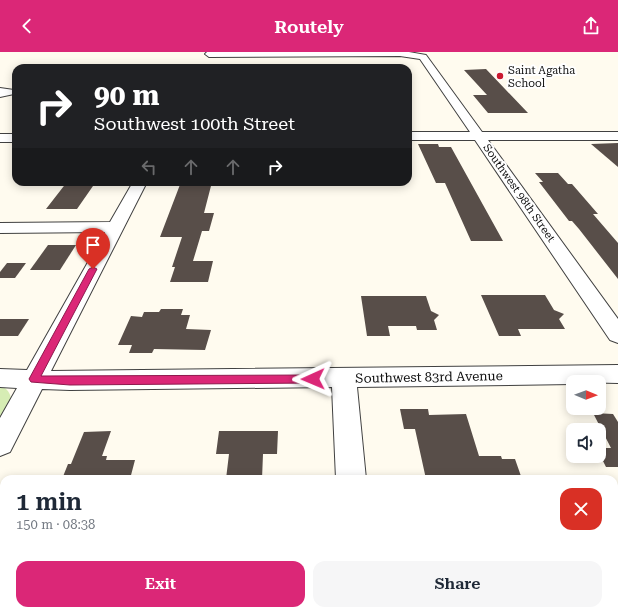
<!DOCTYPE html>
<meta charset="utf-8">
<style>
:root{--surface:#fff;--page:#f6f6f7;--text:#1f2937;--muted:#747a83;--accent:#db2777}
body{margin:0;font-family:"Roboto Serif",serif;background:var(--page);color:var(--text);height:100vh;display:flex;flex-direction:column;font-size:15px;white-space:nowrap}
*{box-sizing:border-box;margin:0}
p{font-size:13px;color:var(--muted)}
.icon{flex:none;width:22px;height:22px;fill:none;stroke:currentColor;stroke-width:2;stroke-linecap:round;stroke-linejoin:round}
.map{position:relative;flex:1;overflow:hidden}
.sheet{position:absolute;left:0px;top:423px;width:618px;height:140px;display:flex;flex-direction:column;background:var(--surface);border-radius:12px 12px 0 0;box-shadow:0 2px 10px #0003}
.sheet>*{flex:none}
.hud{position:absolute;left:12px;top:12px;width:400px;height:122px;border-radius:12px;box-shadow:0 2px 10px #0003;background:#202124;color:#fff;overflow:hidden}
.needle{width:26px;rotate:91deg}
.buttons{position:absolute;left:566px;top:323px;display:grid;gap:8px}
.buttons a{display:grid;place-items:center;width:40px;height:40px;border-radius:8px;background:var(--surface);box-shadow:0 2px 10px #0003;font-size:20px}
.pin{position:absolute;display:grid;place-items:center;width:34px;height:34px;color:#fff;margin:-41px -17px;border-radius:50% 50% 50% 0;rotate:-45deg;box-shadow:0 0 4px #0007}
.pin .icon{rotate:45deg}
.me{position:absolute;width:44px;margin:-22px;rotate:269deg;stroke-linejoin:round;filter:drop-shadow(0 0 3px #0008)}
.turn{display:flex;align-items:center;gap:14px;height:84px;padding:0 16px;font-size:18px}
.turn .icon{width:52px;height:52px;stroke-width:2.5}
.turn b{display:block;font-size:28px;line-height:34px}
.lanes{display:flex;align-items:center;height:38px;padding:0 16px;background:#0003;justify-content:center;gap:20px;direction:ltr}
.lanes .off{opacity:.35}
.round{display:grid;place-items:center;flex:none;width:42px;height:42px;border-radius:12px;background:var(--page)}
.head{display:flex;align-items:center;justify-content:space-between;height:68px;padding:0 16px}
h1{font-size:24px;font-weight:600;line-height:30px}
.primary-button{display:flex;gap:8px;margin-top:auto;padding:8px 16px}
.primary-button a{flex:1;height:46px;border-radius:12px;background:var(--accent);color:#fff;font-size:16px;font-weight:600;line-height:46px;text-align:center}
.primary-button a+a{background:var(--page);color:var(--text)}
header{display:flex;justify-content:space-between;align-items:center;height:52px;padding:0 16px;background:var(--accent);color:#fff;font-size:18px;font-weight:600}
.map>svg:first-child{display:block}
.green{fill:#d6edb4}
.building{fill:#584e49}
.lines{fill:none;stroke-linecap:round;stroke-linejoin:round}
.minor-casing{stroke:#414141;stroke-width:2}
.minor{fill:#fff;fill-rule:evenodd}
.route{fill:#db2777;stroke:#8e194d}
.poi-dot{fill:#cb192f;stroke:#fff;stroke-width:1.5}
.labels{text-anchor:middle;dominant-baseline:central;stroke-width:4;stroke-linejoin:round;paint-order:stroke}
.far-poi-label{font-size:11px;fill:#0e0e0e;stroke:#fff;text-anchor:start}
.far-street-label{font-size:11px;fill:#0e0e0e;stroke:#fff}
.street-label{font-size:13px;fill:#0e0e0e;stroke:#fff}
</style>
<header><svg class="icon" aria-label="back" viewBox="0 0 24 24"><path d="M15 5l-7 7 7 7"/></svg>Routely<svg class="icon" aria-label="share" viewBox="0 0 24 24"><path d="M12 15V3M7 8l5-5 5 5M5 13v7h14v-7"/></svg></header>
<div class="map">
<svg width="618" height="563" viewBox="0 0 618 563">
<rect width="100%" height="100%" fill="#fffbef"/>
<!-- green -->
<path class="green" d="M 0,333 C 20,343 8,360 0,374 Z"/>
<!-- building -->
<g class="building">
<polygon points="486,17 528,61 488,61 473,43 487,43 464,18"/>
<polygon points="618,91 618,115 591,92"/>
<polygon points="418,92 438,92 439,95 451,95 503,189 471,189 445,131 436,131"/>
<polygon points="535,121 558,121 568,132 572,132 598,162 593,162 618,191 618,227 579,177 572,169 569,169 539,130 543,130"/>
<polygon points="67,130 86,130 84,134 93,134 77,157 46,157"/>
<polygon points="181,130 212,130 204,161 214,161 209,179 202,179 193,209 213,209 208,230 170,230 175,215 172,215 182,185 160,185"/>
<polygon points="48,193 76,193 60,218 30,218"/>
<polygon points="7,211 26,211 15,226 0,226 0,220"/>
<polygon points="481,243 545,243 554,258 564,262 559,267 565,277 518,277 521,284 499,284"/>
<polygon points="361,244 426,244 431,259 439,263 434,268 437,278 417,278 416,274 388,274 390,284 367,284"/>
<polygon points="161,257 183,257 181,263 190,263 186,277 211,278 205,298 154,297 152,301 129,301 132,293 118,293 131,264 142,265 144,260 159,260"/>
<polygon points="0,267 29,267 18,284 0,284"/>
<polygon points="400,357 428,357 429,363 466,362 479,404 501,404 502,407 515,407 522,427 426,427 415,377 404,377"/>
<polygon points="593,361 613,362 618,370 618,415 606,415 599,401 599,396 611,396"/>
<polygon points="111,379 102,404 107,404 106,408 135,408 130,427 62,427 68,412 71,412 84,380"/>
<polygon points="219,379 278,379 277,402 263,402 262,427 226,427 229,402 216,402"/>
</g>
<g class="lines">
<!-- minor casing -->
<g class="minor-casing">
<g id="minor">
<polygon points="207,0 409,0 426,3 482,80 618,80 618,88 488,88 618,267 618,291 610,288 475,88 408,88 408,80 470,80 420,7 400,4 209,5 205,2"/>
<polygon points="0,36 14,38 15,40 14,42 0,45"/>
<rect x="0" y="82" width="16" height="8"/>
<polygon points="133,130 147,130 51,319 618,313 618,331 573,330 573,332 357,335 366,427 336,427 332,335 70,338 42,337 10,400 0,404 0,366 17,336 0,335 0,317 27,318 105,180 0,181 0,171 110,170"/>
<rect x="614" y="474" width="4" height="32"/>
<rect x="345" y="559" width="36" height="4"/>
</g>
</g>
<!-- minor -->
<use href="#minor" class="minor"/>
</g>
<!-- route -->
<polygon class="route" points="93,215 97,217 41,324 313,323 318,327 313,331 70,333 31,330 29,327 89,217"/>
<!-- markers -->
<circle class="poi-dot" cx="500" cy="24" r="4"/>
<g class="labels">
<!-- far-poi labels -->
<g class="far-poi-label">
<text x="508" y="18">Saint Agatha<tspan x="508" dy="13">School</tspan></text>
</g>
<!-- far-street labels -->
<g class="far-street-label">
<text transform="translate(519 141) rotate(55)">Southwest 98th Street</text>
</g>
<!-- street labels -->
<g class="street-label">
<text transform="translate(429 325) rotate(-1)">Southwest 83rd Avenue</text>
</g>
</g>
</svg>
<div class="buttons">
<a><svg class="needle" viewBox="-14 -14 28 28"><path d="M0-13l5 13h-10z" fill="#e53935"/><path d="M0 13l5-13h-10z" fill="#747a83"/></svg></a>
<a><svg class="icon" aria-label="sound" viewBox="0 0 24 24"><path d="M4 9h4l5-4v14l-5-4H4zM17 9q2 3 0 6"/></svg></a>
</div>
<div class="pin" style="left:93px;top:217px;background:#d93025"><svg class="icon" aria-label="arrive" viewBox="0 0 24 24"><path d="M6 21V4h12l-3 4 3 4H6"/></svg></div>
<svg class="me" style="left:313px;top:327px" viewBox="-20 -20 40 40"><path d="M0-17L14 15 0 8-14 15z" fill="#db2777" stroke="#fff" stroke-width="4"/></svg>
<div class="hud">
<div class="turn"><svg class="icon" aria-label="right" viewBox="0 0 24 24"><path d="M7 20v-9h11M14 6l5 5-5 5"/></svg><div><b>90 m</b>Southwest 100th Street</div></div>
<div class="lanes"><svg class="icon off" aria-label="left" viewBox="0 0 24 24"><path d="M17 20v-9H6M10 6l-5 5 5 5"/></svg><svg class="icon off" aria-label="ahead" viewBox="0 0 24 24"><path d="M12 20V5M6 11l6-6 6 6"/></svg><svg class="icon off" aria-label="ahead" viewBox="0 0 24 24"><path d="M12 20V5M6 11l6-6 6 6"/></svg><svg class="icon" aria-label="right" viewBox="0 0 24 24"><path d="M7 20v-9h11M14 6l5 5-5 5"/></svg></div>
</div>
<section class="sheet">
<div class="head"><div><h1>1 min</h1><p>150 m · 08:38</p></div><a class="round" style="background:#d93025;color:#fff"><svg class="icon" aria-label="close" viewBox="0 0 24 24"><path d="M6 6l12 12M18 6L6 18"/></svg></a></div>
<div class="primary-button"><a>Exit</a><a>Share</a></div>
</section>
</div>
